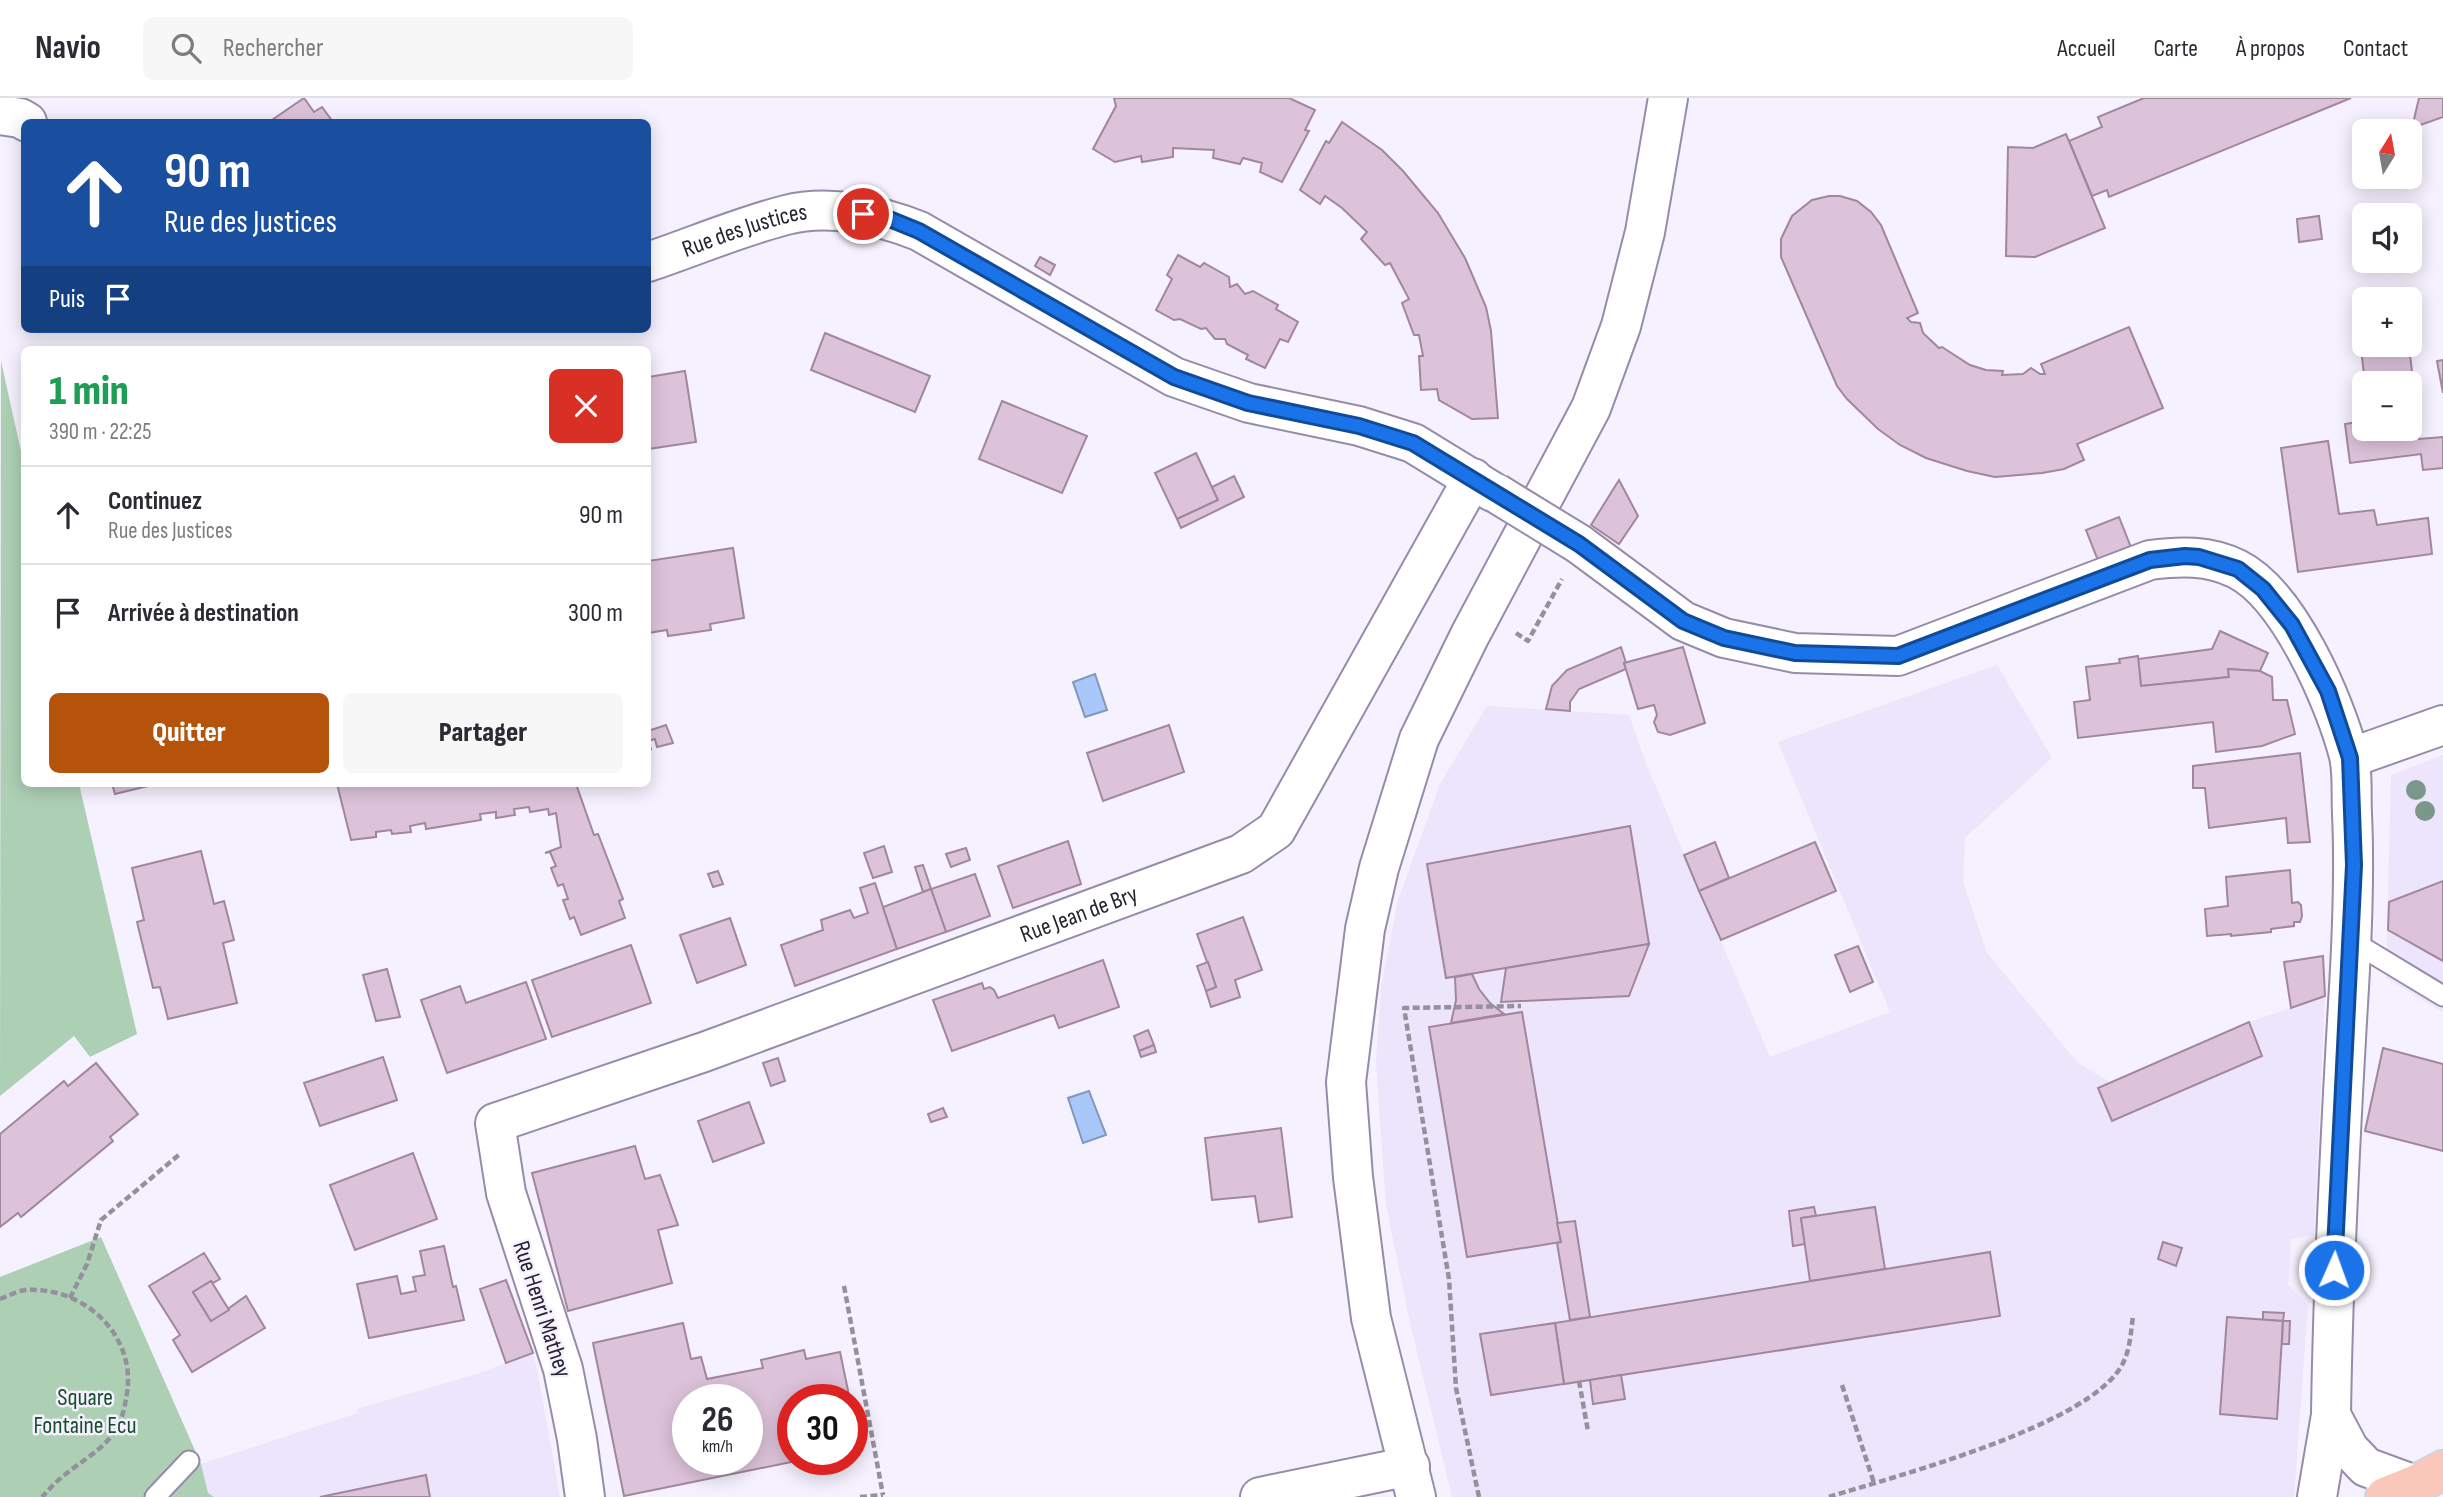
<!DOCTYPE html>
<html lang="fr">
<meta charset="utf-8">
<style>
:root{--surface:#fff;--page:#f7f7f7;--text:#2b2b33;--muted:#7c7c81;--line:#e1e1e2;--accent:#b45309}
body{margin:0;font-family:"Sofia Sans Condensed",sans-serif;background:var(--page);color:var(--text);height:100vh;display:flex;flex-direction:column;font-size:26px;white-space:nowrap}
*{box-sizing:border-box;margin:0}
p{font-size:23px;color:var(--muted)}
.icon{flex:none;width:38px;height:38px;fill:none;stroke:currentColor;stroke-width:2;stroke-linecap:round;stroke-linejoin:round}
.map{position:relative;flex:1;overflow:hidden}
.side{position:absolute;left:21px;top:248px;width:630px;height:441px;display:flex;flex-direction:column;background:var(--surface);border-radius:10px;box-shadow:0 4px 18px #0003}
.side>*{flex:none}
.hud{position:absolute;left:21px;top:21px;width:630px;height:214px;border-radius:10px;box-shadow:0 4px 18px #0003;background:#1a4fa0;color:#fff;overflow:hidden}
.needle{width:46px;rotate:11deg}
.tools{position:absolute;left:2352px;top:21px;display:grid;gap:14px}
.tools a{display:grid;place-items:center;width:70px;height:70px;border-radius:10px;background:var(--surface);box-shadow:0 4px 18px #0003;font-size:35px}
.speed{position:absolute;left:672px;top:1286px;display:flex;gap:14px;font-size:35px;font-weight:700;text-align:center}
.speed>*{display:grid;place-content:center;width:91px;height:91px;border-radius:50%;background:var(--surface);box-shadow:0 4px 18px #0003;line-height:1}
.speed small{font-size:18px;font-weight:400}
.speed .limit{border:10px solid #d22;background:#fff;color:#111}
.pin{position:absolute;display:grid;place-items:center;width:60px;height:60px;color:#fff;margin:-30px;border:4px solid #fff;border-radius:50%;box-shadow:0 2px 7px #0007}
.me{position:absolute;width:77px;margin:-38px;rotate:2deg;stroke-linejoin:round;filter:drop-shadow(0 0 5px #0008)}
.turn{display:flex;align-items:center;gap:24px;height:147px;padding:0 28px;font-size:32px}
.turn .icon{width:91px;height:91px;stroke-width:2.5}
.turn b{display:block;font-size:49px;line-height:60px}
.then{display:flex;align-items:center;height:66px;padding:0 28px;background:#0003;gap:14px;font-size:26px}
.round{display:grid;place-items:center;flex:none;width:74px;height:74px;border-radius:10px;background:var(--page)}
.head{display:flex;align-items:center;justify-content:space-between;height:119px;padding:0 28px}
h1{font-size:42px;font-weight:800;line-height:52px;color:#1e9e55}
.primary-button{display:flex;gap:14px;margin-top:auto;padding:14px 28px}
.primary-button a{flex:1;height:80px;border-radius:10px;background:var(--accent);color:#fff;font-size:28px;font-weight:800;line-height:80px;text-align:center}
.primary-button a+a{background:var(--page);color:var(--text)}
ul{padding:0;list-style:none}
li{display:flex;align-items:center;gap:21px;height:98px;padding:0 28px;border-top:2px solid var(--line)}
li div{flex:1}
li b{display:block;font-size:26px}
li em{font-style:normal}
header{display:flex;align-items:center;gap:42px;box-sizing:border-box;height:98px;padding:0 35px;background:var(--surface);border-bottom:2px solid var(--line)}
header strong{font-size:33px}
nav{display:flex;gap:38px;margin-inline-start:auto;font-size:24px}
.search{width:490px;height:63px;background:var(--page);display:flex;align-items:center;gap:18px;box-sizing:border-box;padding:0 24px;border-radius:10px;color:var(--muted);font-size:26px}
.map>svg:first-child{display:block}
.built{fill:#ece5fc}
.green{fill:#add0b5}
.water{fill:#a9c8f9;stroke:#8296bc;stroke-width:2}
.building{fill:#ddc3da;stroke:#a0879d;stroke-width:2;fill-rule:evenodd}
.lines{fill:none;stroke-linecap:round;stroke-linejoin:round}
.lane-casing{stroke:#968ca9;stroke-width:23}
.street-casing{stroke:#968ca9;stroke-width:42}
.secondary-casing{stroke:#968ca9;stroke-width:42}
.primary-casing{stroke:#d4d3d5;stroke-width:42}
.path{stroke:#94909d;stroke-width:4.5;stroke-dasharray:7 3.5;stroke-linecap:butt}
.lane{stroke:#fff;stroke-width:19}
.street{stroke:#fff;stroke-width:38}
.secondary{stroke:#fff;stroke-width:38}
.primary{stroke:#f9c8bb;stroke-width:38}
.street-bridge-casing{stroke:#968ca9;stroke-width:42;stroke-linecap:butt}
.street-bridge{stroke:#fff;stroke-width:38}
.tree{fill:#7a9789}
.route-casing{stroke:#114b97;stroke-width:18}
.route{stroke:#1a73e8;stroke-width:12}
.labels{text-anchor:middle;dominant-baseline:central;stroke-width:5;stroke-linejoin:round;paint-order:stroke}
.street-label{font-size:24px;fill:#27232f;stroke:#f5f1fe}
.park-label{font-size:24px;fill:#154e29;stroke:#f5f1fe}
</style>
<header>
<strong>Navio</strong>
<div class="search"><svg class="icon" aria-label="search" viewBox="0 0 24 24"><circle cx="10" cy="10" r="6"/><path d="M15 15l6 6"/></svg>Rechercher</div>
<nav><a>Accueil</a><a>Carte</a><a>À propos</a><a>Contact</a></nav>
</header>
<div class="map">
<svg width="2443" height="1399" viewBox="0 0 2443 1399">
<rect width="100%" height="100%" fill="#f5f1fe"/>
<!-- built -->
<g class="built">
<polygon points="1997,567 2052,660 1965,740 1963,784 1987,855 2078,965 2110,984 2249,924 2325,898 2314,1137 2291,1141 2288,1187 2308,1207 2294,1399 1452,1399 1411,1229 1386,1107 1376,965 1381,889 1398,802 1440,686 1487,608 1629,617 1645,663 1770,959 1890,914 1778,644"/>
<polygon points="2443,657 2443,914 2386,880 2391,677"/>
<polygon points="532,1254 537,1271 560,1399 208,1399 201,1366 358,1315 357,1311 483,1274"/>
</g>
<!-- green -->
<g class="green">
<polygon points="1,263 24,367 24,686 79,686 137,936 90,959 74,938 0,998"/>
<polygon points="101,1139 201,1366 208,1395 214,1399 0,1399 0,1179"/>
</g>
<!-- water -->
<g class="water">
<polygon points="1095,576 1107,612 1085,619 1073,584"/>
<polygon points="1089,993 1106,1037 1083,1045 1068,1000"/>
</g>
<!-- building -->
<g class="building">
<polygon points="304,0 314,14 322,9 333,24 269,24"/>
<polygon points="1114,0 1289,0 1315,12 1305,32 1309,33 1282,84 1260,74 1262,65 1243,60 1240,66 1213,60 1214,52 1173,50 1173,59 1142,64 1141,58 1115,64 1093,51 1116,8"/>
<polygon points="2144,0 2351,0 2109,99 2107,92 2092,98 2069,43 2102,29 2098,19"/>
<polygon points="2419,0 2443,0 2443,19 2412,30"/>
<polygon points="1342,24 1382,52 1403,73 1438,115 1465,160 1486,209 1491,233 1498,320 1472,321 1439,302 1437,291 1421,292 1419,258 1423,258 1419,237 1414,237 1402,205 1409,201 1390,165 1385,167 1361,141 1367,134 1342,110 1325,98 1320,106 1300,92 1326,43 1329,45"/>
<polygon points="2066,36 2105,130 2035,159 2006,158 2008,49 2033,50"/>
<polygon points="1829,98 1840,98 1857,103 1871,114 1881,127 1918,215 1907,220 1911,224 1920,225 1923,235 1939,250 1942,249 1970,267 1986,272 2003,273 2002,277 2023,276 2031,270 2040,276 2045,276 2041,266 2129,229 2163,310 2077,346 2084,362 2064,371 2042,375 1995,379 1967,373 1926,360 1900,347 1878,331 1847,301 1837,288 1781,159 1781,141 1792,118 1812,102"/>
<polygon points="2319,118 2322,141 2299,144 2297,121"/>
<polygon points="1178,157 1200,169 1204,165 1229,179 1230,189 1237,186 1245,196 1253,193 1278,207 1276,211 1298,224 1288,244 1280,241 1265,270 1246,261 1248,257 1227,246 1225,241 1215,241 1206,230 1201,231 1180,221 1174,222 1156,212 1172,181 1167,177"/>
<polygon points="1040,159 1055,167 1050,177 1035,168"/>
<polygon points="2364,215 2364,247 2409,247 2417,319 2410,319 2410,285 2365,285 2357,216"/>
<polygon points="825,235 930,278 915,314 811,272"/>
<polygon points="2443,262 2443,295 2437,263"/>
<polygon points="685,273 696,344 648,351 648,279"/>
<polygon points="1002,303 1087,338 1062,395 979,361"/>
<polygon points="2410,319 2417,319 2419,341 2443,339 2443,370 2423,372 2421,356 2350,365 2345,326 2364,323 2364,331 2410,331"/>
<polygon points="2328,343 2339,416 2374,412 2377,427 2428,420 2432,456 2298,474 2281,350"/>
<polygon points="1196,355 1218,402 1177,421 1155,375"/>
<polygon points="1234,378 1244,399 1181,430 1177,421 1218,402 1212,389"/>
<polygon points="1619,382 1638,418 1619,446 1591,427"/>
<polygon points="2119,419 2132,452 2099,465 2086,432"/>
<polygon points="733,450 744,520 710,526 711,532 668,538 667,532 648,535 648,463"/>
<polygon points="2220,533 2268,555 2260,573 2228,571 2229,579 2141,588 2138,561 2212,551"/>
<polygon points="1621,549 1626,565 1624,565 1626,571 1579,591 1570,604 1570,613 1546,611 1552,588 1567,572"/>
<polygon points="1683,549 1705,625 1670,637 1658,634 1654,624 1657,617 1654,607 1638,611 1624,565"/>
<polygon points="2138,558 2141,588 2229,579 2228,571 2260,573 2272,579 2273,602 2287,602 2295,636 2262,648 2216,654 2213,624 2078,640 2074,604 2090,602 2086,569 2120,565 2119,561"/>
<polygon points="666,627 673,645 657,649 655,641 648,643 651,651 648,653 648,633"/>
<polygon points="1169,627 1184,674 1103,703 1087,655"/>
<polygon points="2300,655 2310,744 2288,745 2286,720 2209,730 2205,690 2193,690 2193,668"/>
<polygon points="112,686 156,686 115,696"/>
<polygon points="337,686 576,686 594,737 598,736 623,801 619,803 625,820 581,837 574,819 570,821 563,802 568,801 563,786 558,788 551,770 556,768 550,754 545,755 561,749 556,715 549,717 548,711 530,714 529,709 514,711 515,717 496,720 496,714 480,716 481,722 426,731 425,725 410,728 411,734 392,736 391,732 376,734 376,739 351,742"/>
<polygon points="1630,728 1649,846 1446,880 1427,766"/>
<polygon points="1068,743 1081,786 1013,810 998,768"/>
<polygon points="1715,744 1729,780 1699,793 1684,757"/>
<polygon points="1815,744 1836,793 1721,842 1699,793"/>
<polygon points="884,748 892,774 873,780 864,755"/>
<polygon points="966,750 970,762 951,769 946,756"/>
<polygon points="201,753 214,806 224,803 234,842 223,845 237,905 168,921 160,889 153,890 137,824 144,822 132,770"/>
<polygon points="923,767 931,791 923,794 915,769"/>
<polygon points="2290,772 2292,805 2298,804 2301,807 2302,818 2300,824 2294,824 2294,828 2271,831 2271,834 2231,838 2231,836 2207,838 2205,811 2228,808 2226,779"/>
<polygon points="718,773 723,786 713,789 708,776"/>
<polygon points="975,776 990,818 946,834 931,791"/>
<polygon points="2443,783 2443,863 2388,832 2389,804"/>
<polygon points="875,785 897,851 795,888 781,847 823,832 821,822 850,812 854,820 868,815 860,790"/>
<polygon points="931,791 946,834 897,851 883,809"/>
<polygon points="1243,819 1262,872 1235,882 1240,899 1211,909 1206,893 1216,889 1197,836"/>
<polygon points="730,820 746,867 697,885 680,837"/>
<polygon points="1649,846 1629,898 1501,904 1506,870"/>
<polygon points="631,847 651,905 552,939 532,882"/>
<polygon points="1858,848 1873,884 1850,894 1835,857"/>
<polygon points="2323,858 2325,898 2291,910 2284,864"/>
<polygon points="1103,862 1119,909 1059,930 1054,917 952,953 933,902 982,885 984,891 990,889 994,892 998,900"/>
<polygon points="1208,864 1216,889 1206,893 1197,868"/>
<polygon points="387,871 400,919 376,923 363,877"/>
<polygon points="1472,876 1479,891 1490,905 1504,916 1451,925 1456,902 1455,879"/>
<polygon points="526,884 546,941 447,975 421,902 460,888 466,905"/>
<polygon points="1522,914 1561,1144 1467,1159 1429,929"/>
<polygon points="2249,924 2262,958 2112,1023 2098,990"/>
<polygon points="1148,932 1154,947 1139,953 1134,938"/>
<polygon points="1154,947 1156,954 1141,959 1139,953"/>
<polygon points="2383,950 2443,966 2443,1053 2365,1033"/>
<polygon points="383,959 397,1002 320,1028 304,985"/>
<polygon points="778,960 785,983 771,988 763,965"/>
<polygon points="96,965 138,1016 110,1039 113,1043 21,1119 18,1115 0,1129 0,1036 64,983 68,988"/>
<polygon points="749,1004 764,1045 713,1064 698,1023"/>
<polygon points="943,1010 947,1019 931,1024 928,1016"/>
<polygon points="1281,1030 1292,1119 1259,1124 1255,1098 1212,1102 1205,1040"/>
<polygon points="635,1048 645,1081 660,1077 678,1127 658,1132 672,1185 568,1213 532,1075"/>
<polygon points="413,1055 437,1121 355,1152 330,1087"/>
<polygon points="1814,1109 1816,1118 1801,1120 1805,1146 1793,1148 1789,1113"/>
<polygon points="1875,1109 1885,1171 1810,1183 1801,1120"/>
<polygon points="1575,1123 1590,1219 1570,1222 1557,1145 1561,1144 1557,1125"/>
<polygon points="2163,1144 2182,1150 2176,1168 2158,1161"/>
<polygon points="444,1148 453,1189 456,1188 464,1222 369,1240 357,1186 397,1178 401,1196 416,1193 413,1179 425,1177 420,1153"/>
<polygon points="1990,1154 2000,1218 1564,1286 1555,1225"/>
<polygon points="204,1155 220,1181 213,1185 211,1183 193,1194 211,1223 246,1198 265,1230 192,1274 173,1242 180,1237 149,1188"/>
<polygon points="506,1182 533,1255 506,1265 480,1191"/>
<polygon points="211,1183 229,1212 211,1223 193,1194"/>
<polygon points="2263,1214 2284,1215 2283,1223 2263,1222"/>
<polygon points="2227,1219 2283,1223 2277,1321 2220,1316"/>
<polygon points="2283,1223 2290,1223 2289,1246 2282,1246"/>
<path d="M 683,1225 L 691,1261 L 701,1259 L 707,1281 L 763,1270 L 761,1262 L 804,1252 L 806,1261 L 840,1254 L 850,1302 L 793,1302 L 793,1362 L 801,1362 L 624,1398 L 593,1245 ZM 688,1302 L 747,1302 L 747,1362 L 688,1362 Z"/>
<polygon points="1555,1225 1564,1286 1491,1297 1480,1236"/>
<polygon points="1621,1277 1625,1301 1593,1306 1590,1282"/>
<polygon points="852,1311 858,1350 852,1351"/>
<polygon points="426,1377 430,1399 320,1399"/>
</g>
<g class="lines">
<!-- lane casing -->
<g class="lane-casing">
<g id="lane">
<polyline points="2352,843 2443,898"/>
<polyline points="155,1399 189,1363"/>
</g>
</g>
<!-- street casing -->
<g class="street-casing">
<g id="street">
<polyline points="0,17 20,20 27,24"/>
<path id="s1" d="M 648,164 C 693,149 739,129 786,117 C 829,106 879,117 919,133 L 1174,279 L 1249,305 L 1359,328 L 1413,345 L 1493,394"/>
<path d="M 1579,446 L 1683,523 L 1724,540 L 1795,555 L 1898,558 L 2150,462 C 2180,458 2209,457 2237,471 C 2289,497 2335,604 2349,658 C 2353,676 2351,697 2352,716 C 2355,779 2352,842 2348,906 C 2340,1043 2333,1180 2331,1317"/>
<polyline points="2350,660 2443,627"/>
<path id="s2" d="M 585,1399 L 577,1341 L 563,1271 L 506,1095 L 495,1025 L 704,954 L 1241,756 L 1276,732 L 1473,380"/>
<polyline points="1260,1399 1410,1368"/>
<polyline points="2317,1399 2331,1317 2349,1351 2366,1369 2415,1387"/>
</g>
</g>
<!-- secondary casing -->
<g class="secondary-casing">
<polyline id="secondary" points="1416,1399 1371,1220 1353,1079 1346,984 1365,831 1379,770 1419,641 1470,537 1591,310 1621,228 1645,134 1668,0"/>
</g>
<!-- primary casing -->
<g class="primary-casing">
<polyline id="primary" points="2385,1399 2415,1387 2443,1372"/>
</g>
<!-- path -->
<g class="path">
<polyline points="1516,535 1528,543 1562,481"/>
<polyline points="844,1188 883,1397"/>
<polyline points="70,1200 87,1166 101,1122 181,1055"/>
<path d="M 0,1201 C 8,1198 17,1193 25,1192 C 83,1188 136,1236 127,1295 C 125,1308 122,1324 114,1335 C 100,1354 78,1365 61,1380 C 54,1385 48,1393 42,1399"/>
<polyline points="1579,1283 1588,1333"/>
<polyline points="1842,1287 1874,1385"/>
<polyline points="860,1399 883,1397"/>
<polyline points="1479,1399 1456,1290 1449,1181 1404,910 1521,908"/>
<path d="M 1829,1399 C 1895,1378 2093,1327 2123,1265 C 2130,1252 2131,1233 2133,1218"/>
</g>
<!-- lane -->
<use href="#lane" class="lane"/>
<!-- street -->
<use href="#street" class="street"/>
<!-- secondary -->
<use href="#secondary" class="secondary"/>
<!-- primary -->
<use href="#primary" class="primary"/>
<!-- street-bridge casing -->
<g class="street-bridge-casing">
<polyline id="street-bridge" points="1496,395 1579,446"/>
</g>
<!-- street-bridge -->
<use href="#street-bridge" class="street-bridge"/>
</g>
<!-- trees -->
<g class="tree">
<circle cx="2416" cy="692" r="10"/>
<circle cx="2425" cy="713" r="10"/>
</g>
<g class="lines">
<!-- route casing -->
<g class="route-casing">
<polyline id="route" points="863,116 887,120 919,133 1174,279 1248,305 1359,328 1413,345 1579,446 1683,523 1724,540 1795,555 1898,558 2150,462 2185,458 2199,459 2238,471 2263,491 2292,527 2328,593 2350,660 2354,767 2334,1172"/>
</g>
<!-- route -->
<use href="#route" class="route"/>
</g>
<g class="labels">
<!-- street labels -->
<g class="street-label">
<text stroke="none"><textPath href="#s1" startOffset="102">Rue des Justices</textPath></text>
<text stroke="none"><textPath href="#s2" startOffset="1006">Rue Jean de Bry</textPath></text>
<text transform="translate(542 1211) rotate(72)">Rue Henri Mathey</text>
</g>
<!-- park labels -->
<g class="park-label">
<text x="85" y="1299">Square<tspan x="85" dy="28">Fontaine Ecu</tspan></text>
</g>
</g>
</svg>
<div class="tools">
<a><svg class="needle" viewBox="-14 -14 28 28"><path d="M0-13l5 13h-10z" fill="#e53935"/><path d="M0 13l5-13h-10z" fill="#7c7c81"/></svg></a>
<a><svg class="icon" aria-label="sound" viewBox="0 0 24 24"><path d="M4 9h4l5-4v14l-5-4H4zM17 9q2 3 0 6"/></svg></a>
<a>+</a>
<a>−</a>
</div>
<div class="speed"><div>26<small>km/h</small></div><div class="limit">30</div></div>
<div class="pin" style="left:863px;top:116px;background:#d93025"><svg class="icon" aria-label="arrive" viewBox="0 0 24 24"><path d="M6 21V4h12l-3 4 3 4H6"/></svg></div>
<svg class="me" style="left:2334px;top:1172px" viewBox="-20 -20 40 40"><circle r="17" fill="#1a73e8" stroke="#fff" stroke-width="3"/><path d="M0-11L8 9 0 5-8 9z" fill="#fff"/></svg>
<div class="hud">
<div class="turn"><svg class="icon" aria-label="ahead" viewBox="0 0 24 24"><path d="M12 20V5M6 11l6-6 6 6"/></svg><div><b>90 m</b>Rue des Justices</div></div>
<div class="then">Puis<svg class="icon" aria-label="arrive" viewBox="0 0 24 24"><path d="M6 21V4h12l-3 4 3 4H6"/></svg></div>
</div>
<section class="side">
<div class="head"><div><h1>1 min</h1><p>390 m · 22:25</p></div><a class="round" style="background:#d93025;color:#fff"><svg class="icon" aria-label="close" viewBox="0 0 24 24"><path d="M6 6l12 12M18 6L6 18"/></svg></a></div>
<ul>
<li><svg class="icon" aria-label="ahead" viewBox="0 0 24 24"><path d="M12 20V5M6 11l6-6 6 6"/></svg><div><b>Continuez</b><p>Rue des Justices</p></div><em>90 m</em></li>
<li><svg class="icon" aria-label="arrive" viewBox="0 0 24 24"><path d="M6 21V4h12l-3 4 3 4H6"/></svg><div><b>Arrivée à destination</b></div><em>300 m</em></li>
</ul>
<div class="primary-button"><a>Quitter</a><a>Partager</a></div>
</section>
</div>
